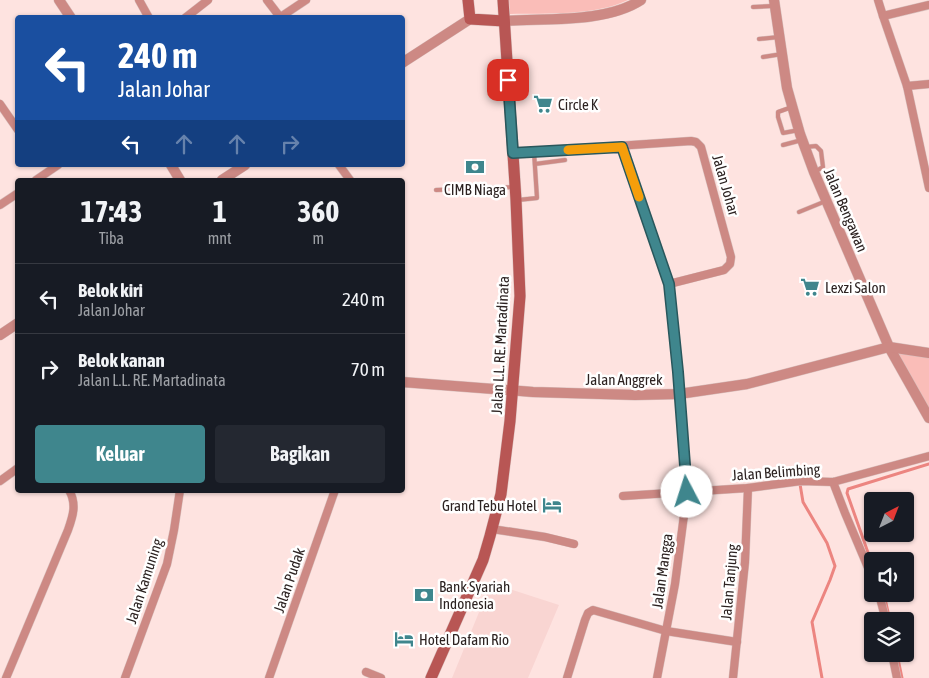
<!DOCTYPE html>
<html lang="id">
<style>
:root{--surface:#171b24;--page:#242831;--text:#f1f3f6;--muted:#9ea1a6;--line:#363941;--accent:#3f868d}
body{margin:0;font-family:"Asap Condensed",sans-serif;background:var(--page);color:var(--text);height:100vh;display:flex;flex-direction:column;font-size:19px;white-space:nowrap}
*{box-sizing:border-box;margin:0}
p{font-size:16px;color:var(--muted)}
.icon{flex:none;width:28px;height:28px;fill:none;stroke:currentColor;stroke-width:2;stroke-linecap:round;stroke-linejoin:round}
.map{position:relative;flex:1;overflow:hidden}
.drawer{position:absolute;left:15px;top:178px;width:390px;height:315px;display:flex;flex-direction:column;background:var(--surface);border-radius:5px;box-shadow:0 1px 4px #0004}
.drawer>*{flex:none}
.banner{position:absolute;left:15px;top:15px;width:390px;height:152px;border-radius:5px;box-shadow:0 1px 4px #0004;background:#1a4fa0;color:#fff;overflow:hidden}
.needle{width:32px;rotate:42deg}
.buttons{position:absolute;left:864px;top:492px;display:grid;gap:10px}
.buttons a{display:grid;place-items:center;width:50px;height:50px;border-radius:5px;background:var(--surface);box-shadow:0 1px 4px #0004;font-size:25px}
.pin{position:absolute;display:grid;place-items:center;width:42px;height:42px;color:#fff;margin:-21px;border-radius:10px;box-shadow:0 2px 8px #0006}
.me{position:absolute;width:55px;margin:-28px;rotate:355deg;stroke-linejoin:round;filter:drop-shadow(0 0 4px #0008)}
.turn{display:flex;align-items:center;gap:18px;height:105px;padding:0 20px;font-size:22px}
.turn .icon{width:65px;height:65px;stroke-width:2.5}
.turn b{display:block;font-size:35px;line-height:42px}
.lanes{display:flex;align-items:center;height:48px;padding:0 20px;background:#0003;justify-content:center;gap:25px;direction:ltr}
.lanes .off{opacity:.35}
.eta{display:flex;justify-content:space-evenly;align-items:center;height:85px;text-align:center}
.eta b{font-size:30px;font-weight:700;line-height:35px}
.primary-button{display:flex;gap:10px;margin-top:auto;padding:10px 20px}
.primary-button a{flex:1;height:58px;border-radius:5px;background:var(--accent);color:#fff;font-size:20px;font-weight:700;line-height:58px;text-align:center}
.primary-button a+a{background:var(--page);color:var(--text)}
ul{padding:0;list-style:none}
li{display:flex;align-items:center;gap:15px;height:70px;padding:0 20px;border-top:1px solid var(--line)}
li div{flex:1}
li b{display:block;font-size:19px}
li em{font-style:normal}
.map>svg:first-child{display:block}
.built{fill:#f9d5d2}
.green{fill:#fabdb8}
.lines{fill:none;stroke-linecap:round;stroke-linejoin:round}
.stream{stroke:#ec8580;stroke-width:3}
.service-casing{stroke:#d8c0be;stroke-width:5}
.minor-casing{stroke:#d8c0be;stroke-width:9}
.tertiary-casing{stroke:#d8c0be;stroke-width:11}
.secondary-casing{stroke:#d8c0be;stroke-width:12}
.service{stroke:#cd8984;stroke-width:4}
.minor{stroke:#cd8984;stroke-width:8}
.tertiary{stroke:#cd8984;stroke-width:10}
.secondary{stroke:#b85654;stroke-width:11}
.route-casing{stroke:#29575c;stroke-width:12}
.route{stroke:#3f868d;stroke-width:9}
.slow{stroke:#f59e0b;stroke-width:9}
.labels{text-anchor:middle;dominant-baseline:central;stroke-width:5;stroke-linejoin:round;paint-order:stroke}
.poi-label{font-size:15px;fill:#2c2221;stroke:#fff;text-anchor:start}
.street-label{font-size:15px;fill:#2c2221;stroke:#fff}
</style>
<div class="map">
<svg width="929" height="678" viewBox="0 0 929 678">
<rect width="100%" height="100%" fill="#fee3e0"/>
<!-- built -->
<polygon class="built" points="491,583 559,605 528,678 452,678"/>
<!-- green -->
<g class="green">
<path d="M 509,0 L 628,0 C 594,16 547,13 510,14 Z"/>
<polygon points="896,349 929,355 929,409"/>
</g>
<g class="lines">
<!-- stream -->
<g class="stream">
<polyline points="798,472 803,502 827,543 835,566 830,580 812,622 822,678"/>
<polyline points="872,564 847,493 848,489 929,464"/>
<polyline points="884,594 890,621"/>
<polyline points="897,654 902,678"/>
</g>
<!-- service casing -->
<g class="service-casing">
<g id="service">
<polyline points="753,7 773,6"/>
<polyline points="759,39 779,37"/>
<polyline points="763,57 782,54"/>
<polyline points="792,107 778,112 778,117 783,133 799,130"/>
<polyline points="783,145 802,140"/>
<polyline points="806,147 816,146 821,151 823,167 816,171"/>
<polyline points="535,164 565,160"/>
<polyline points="436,190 514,187"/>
<polyline points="518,200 537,198 534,152"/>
<polyline points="799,212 826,201"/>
</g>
</g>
<!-- minor casing -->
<g class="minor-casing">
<g id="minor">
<polyline points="139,0 149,18"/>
<polyline points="267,0 280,17"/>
<polyline points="878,0 883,16"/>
<polyline points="929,5 883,16 907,86 929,188"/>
<polyline points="185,18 208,0"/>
<polyline points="279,18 306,0"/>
<polyline points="907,86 929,84"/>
<polyline points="0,104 18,130"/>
<polyline points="622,147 669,284 678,372 687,492 675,584 657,678"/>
<polyline points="513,153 691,141 696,142 701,147 731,257 730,264 724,270 669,284"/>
<polyline points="339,165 350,180"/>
<polyline points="36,180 58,165"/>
<polyline points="0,205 18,193"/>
<polyline points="0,481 18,468"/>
<polyline points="833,482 845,513 872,577"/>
<polyline points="623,496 748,488 801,481 833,482 929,456"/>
<polyline points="492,529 545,537 574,544"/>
<polyline points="879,594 886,621"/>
<polyline points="892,654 897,678"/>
<polyline points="366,672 381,678"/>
<path d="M 6,678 L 68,530 C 73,516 77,504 69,490"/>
<polyline points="125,678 167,564 174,530 180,490"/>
<polyline points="269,678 335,490"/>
<polyline points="567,678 585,620 588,613 593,610 666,631 737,642"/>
<polyline points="733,678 745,562 748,488"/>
</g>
</g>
<!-- tertiary casing -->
<g class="tertiary-casing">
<g id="tertiary">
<polyline points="59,0 71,18"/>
<polyline points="774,0 787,88 800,134 814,172 889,347 929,418"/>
<path d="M 504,21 C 546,18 606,23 641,0"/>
<polyline points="402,63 470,19"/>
<polyline points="171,165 180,180"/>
<polyline points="222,180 245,165"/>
<polyline points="0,335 18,323"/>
<polyline points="402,382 533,392 635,395 679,394 747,384 889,347 929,353"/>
</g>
</g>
<!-- secondary casing -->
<g class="secondary-casing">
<g id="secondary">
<polyline points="468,0 470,19 504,21"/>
<polyline points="431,678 483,560 490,536 501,494 510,421 520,296 516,200 503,0"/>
</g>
</g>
<!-- service -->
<use href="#service" class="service"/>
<!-- minor -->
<use href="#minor" class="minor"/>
<!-- tertiary -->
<use href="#tertiary" class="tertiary"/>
<!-- secondary -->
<use href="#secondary" class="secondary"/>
</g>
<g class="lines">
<!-- route casing -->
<g class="route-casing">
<polyline id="route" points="508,80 513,153 622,147 669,284 678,372 687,492"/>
</g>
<!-- route -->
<use href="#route" class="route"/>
<!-- slow -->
<polyline class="slow" points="568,150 622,147 639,197"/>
</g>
<!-- icons -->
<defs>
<g id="supermarket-bare" transform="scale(1.5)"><path d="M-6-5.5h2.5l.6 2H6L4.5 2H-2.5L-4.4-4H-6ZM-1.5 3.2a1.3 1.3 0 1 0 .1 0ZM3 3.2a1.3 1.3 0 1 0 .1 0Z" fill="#3f868d" stroke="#fff" stroke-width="2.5" paint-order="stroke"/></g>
<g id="bank-bare" transform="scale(1.5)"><path d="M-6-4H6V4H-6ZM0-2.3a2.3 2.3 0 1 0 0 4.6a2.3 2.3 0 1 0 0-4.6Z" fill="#3f868d" stroke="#fff" stroke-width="2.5" paint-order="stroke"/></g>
<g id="hotel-bare" transform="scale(1.5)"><path d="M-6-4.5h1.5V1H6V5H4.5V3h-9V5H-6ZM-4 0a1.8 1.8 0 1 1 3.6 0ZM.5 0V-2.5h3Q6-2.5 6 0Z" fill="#3f868d" stroke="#fff" stroke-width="2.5" paint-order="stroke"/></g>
</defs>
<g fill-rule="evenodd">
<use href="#supermarket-bare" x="543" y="104"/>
<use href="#bank-bare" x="475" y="167"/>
<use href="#supermarket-bare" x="810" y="287"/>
<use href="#hotel-bare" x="552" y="505"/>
<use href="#bank-bare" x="424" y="595"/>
<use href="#hotel-bare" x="404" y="639"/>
</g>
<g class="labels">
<!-- poi labels -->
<g class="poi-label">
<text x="558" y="104">Circle K</text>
<text x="475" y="189" text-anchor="middle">CIMB Niaga</text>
<text x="825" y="287">Lexzi Salon</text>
<text x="537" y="505" text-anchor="end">Grand Tebu Hotel</text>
<text x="439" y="586">Bank Syariah<tspan x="439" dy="17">Indonesia</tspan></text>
<text x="419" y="639">Hotel Dafam Rio</text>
</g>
<!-- street labels -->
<g class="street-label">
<text transform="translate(726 185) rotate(74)">Jalan Johar</text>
<text transform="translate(846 210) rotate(67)">Jalan Bengawan</text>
<text transform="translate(500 345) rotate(-87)">Jalan L.L. RE. Martadinata</text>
<text x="624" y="379">Jalan Anggrek</text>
<text transform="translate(776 472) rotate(-4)">Jalan Belimbing</text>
<text transform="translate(662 571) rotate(-82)">Jalan Mangga</text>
<text transform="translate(289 580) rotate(-71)">Jalan Pudak</text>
<text transform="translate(144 581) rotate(-72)">Jalan Kamuning</text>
<text transform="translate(729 582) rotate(-85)">Jalan Tanjung</text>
</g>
</g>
</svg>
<div class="buttons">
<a><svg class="needle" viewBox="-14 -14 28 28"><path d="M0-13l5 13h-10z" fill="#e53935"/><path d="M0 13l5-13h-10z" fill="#9ea1a6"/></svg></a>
<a><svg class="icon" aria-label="sound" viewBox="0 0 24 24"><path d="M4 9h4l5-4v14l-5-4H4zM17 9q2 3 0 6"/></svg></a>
<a><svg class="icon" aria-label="layers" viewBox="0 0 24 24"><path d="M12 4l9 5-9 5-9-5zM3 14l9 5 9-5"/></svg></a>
</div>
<div class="pin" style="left:508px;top:80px;background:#d93025"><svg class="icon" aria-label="arrive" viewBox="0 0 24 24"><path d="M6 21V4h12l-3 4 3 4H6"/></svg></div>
<svg class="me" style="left:687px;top:492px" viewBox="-20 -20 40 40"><circle r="19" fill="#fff"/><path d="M0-13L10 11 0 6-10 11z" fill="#3f868d"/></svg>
<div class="banner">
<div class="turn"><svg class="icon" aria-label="left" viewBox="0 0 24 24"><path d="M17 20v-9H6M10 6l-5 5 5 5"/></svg><div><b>240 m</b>Jalan Johar</div></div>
<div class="lanes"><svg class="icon" aria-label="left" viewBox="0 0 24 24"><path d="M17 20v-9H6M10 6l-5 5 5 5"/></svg><svg class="icon off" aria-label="ahead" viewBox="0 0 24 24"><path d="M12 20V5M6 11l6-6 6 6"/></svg><svg class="icon off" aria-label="ahead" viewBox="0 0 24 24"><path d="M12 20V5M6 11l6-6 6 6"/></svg><svg class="icon off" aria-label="right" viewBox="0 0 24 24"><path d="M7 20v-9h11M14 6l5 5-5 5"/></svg></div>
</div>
<section class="drawer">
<div class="eta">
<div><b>17:43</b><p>Tiba</p></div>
<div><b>1</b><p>mnt</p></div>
<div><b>360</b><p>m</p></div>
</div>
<ul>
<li><svg class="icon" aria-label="left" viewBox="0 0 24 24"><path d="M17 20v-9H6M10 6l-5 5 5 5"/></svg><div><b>Belok kiri</b><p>Jalan Johar</p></div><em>240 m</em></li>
<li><svg class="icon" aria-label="right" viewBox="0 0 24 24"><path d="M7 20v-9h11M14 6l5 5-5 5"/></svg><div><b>Belok kanan</b><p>Jalan L.L. RE. Martadinata</p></div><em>70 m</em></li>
</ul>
<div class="primary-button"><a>Keluar</a><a>Bagikan</a></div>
</section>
</div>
